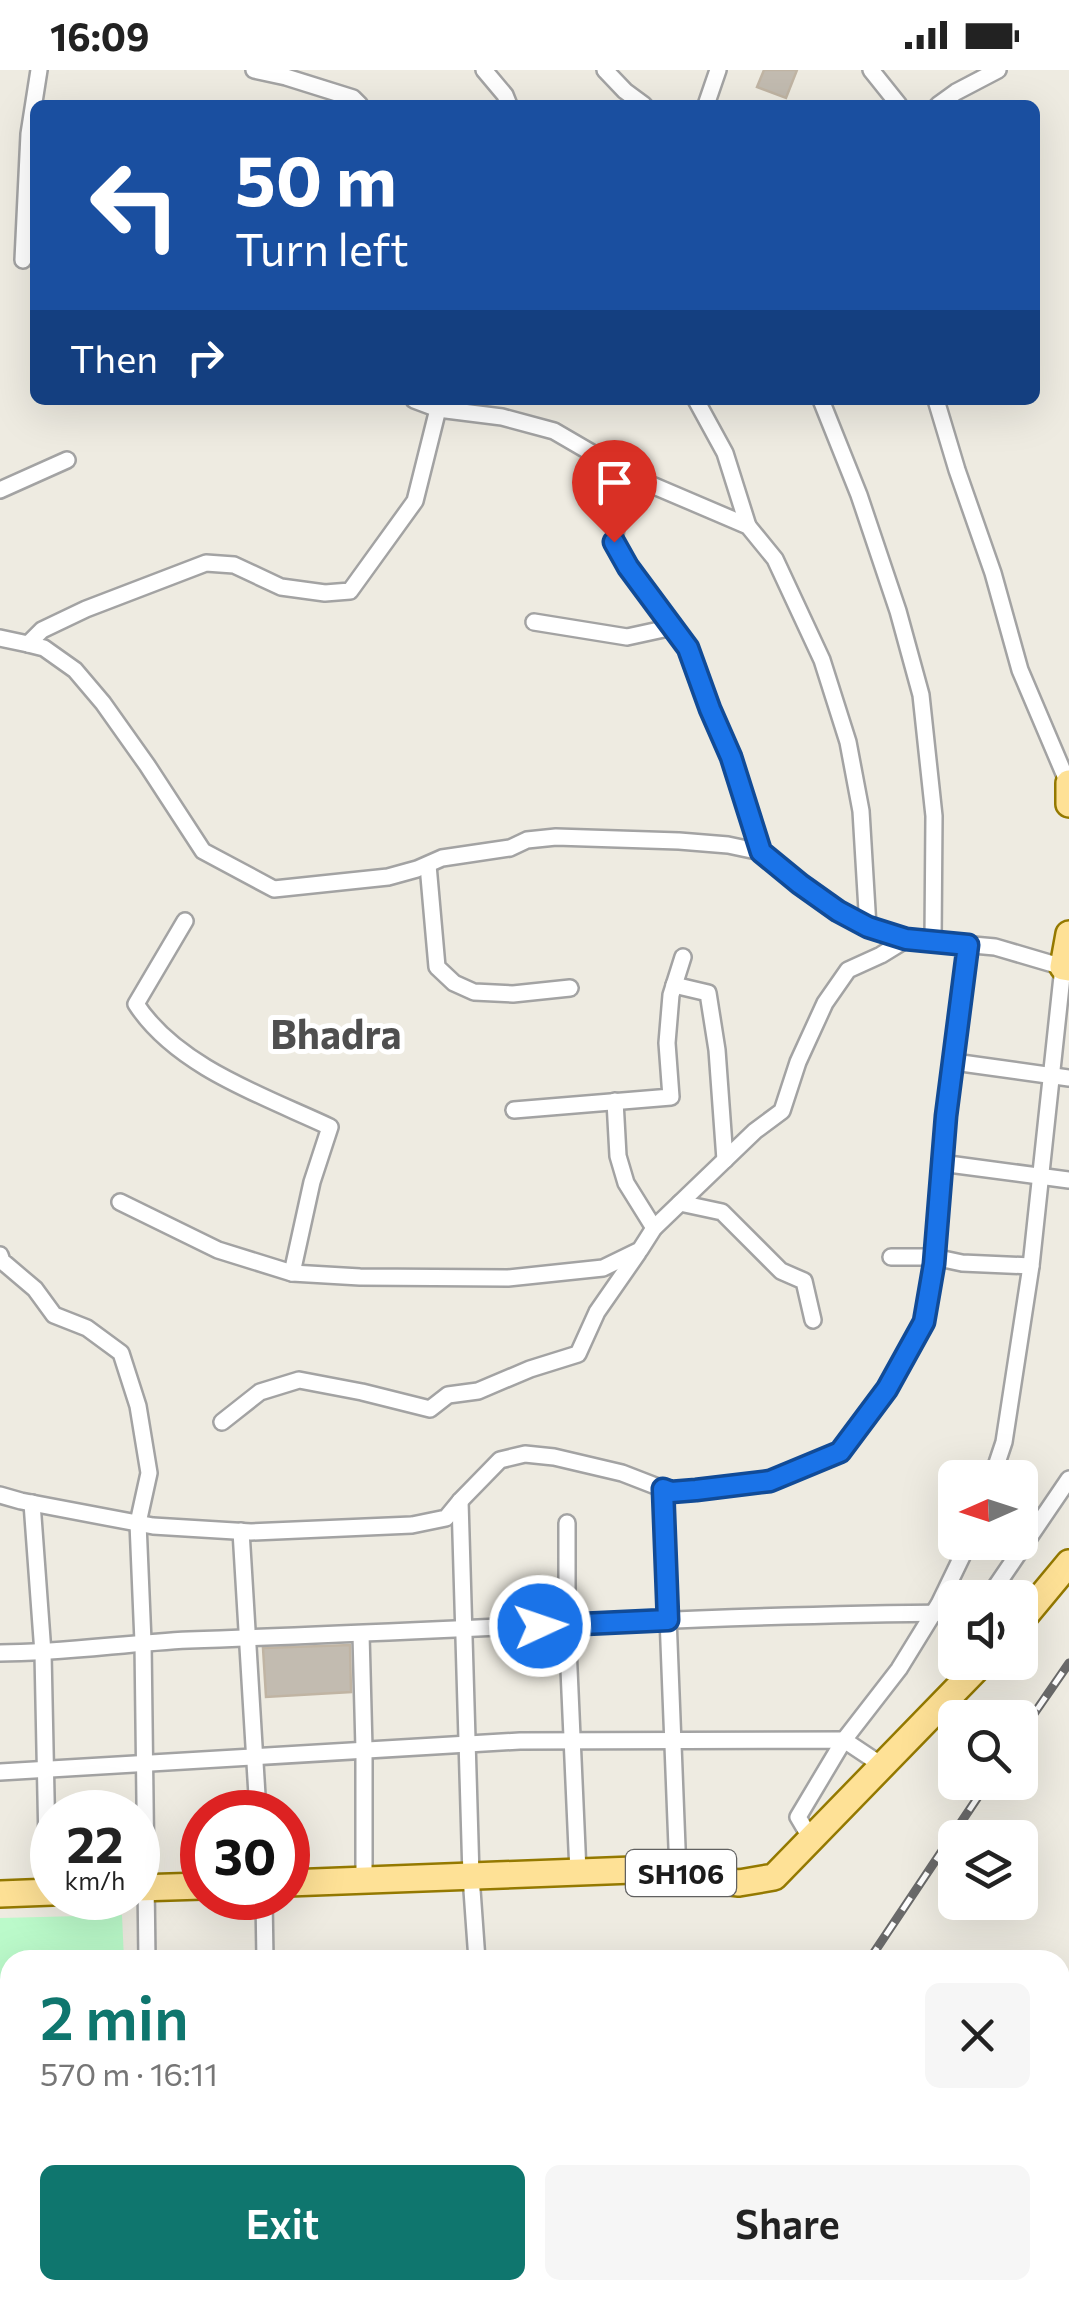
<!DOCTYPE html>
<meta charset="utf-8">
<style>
:root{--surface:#fff;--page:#f6f6f6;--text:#222;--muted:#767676;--accent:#0f766e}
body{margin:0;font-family:Commissioner,sans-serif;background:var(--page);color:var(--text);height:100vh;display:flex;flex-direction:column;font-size:38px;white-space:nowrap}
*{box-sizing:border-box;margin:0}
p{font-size:32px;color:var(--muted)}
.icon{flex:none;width:55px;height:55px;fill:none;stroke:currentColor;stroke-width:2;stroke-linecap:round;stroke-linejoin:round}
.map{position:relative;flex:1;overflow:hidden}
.drawer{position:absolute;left:0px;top:1880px;width:1070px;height:350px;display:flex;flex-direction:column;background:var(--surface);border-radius:30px 30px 0 0;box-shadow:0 10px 40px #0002}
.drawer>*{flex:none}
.guide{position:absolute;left:30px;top:30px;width:1010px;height:305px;border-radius:15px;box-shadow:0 10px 40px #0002;background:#1a4fa0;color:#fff;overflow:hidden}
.needle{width:65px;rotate:267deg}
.fabs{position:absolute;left:938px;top:1390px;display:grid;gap:20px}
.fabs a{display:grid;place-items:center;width:100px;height:100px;border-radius:15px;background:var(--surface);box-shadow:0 10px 40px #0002;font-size:50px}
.speed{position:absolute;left:30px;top:1720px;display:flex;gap:20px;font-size:50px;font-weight:700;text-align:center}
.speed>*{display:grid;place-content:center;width:130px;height:130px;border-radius:50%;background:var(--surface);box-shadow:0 10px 40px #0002;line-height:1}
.speed small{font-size:25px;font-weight:400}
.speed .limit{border:15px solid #d22;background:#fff;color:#111}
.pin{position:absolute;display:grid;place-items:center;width:85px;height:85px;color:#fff;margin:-102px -42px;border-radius:50% 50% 50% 0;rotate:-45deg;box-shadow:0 0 10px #0007}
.pin .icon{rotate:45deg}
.me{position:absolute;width:110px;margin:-55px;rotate:87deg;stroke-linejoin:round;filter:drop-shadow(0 0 8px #0008)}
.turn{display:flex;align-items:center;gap:35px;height:210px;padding:0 40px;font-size:45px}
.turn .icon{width:130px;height:130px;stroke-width:2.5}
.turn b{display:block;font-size:70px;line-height:85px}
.then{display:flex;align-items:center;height:95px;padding:0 40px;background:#0003;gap:20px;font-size:38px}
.round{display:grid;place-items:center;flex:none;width:105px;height:105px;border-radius:15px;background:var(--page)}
.headline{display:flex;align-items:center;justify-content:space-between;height:170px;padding:0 40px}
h1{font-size:60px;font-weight:600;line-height:75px;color:var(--accent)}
.cta{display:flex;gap:20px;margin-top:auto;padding:20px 40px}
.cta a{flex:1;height:115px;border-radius:15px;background:var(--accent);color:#fff;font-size:40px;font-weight:600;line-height:115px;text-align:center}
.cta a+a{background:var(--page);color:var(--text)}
.status{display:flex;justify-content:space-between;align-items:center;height:70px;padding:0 50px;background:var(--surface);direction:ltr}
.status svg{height:28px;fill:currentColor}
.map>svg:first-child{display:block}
.park{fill:#bbfaca}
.building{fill:#c2bbb0;stroke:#c0b4a3;stroke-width:2.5}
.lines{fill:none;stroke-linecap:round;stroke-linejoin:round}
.street-casing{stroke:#a3a3a3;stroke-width:20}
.primary-casing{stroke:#947900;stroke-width:30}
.street{stroke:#fff;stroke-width:15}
.primary{stroke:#fee196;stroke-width:25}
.rail-casing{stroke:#6a6a6a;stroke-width:9}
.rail{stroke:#fff;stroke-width:5;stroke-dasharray:15;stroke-linecap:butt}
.route-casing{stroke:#114b97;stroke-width:25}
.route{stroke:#1a73e8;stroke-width:18}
.labels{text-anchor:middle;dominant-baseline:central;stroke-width:10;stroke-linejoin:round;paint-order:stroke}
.shield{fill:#fff;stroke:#606060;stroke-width:2.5}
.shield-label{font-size:28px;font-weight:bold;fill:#1c1c1c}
.district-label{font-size:40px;font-weight:bold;fill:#4f4f4f;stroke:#fff}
</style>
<div class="status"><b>16:09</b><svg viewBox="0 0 49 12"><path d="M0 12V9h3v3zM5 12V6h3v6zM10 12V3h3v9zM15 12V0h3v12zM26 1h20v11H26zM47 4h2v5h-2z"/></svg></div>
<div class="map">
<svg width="1069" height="2230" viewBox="0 0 1069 2230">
<rect width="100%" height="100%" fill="#eeebe1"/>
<!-- park -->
<polygon class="park" points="122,1845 124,1890 10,1890 10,2036 0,2036 0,1848"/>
<!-- building -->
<g class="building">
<polygon points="764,0 797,0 786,28 757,17"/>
<polygon points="350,1575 351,1622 266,1627 263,1578"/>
</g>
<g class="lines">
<!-- street casing -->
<g class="street-casing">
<g id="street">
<polyline points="254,0 286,7 353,28 360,35"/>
<polyline points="484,0 505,25 509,35"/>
<polyline points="605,0 625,21 644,35"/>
<polyline points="871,0 899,35"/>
<polyline points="706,35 718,0"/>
<polyline points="938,35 956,22 998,0"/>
<polyline points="23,190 29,64 39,0"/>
<polyline points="414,330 438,339 502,347 554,361 633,407 748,456 775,489 822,590 848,672 861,741 868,857"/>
<polyline points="696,330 725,383 748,456"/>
<polyline points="821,330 859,425 898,541 921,625 934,746 933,871"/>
<polyline points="936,330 957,400 993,503 1020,600 1068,713"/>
<polyline points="624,402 614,472 628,497 688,578 710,639 731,687 761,782 800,815 838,841 868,857 907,869 995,877 1063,897 1031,1196 1004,1372 992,1408"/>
<polyline points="0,420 67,390"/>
<polyline points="534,552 627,567 673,557"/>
<polyline points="0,568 28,574 42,560 86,539 206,493 234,495 281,517 325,523 350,521 415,431 438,339"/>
<polyline points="28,574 44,578 75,600 103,633 147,695 203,781 274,819 388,807 417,799 442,788 510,778 527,770 556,767 679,771 728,775 761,782"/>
<polyline points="428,795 437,897 454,913 474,922 513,924 570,918"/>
<path d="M 185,851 L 136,934 C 177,997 264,1026 330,1057 L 312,1112 L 292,1203"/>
<polyline points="674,915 708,923 717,980 725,1090"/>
<polyline points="954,992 1069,1008"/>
<polyline points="615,1031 618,1086 626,1113 654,1158"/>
<polyline points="514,1040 671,1027 667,973 671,925 683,887"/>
<polyline points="941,1093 1069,1110"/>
<polyline points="120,1132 218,1180 292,1203 360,1207 508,1208 603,1198 640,1180 654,1158 755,1061 782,1041 798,992 825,933 848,900 881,885 907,869"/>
<polyline points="680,1133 722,1142 781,1201 804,1211 813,1250"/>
<polyline points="0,1185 2,1191 35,1219 54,1245 87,1258 121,1283 138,1336 149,1403 138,1453 143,1572 147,1890"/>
<polyline points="891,1187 934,1187 962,1193 1031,1196"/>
<polyline points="222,1352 260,1322 299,1310 362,1322 430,1339 448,1325 478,1321 530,1299 578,1284 597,1242 638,1183"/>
<polyline points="663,1419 678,1803"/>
<polyline points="0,1425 21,1431 153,1456 251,1462 412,1455 446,1448 460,1431 500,1390 525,1384 554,1387 622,1403 671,1422 722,1418 770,1411 839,1382 887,1319 924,1252 934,1194 943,1079 969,875"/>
<polyline points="460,1431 471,1806 477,1890"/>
<polyline points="32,1433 43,1583 48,1822"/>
<polyline points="567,1453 567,1554 578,1802"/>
<polyline points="241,1461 258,1742"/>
<polyline points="988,1528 1069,1409"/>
<polyline points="361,1564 364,1679 364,1810"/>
<path d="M 0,1583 C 63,1583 126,1573 189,1570 C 444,1561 699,1545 955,1543"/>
<polyline points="0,1702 520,1671 844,1670 883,1696"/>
<polyline points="811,1769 798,1747 844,1670 899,1599 939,1534 969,1472"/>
<polyline points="264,1828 265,1890"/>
<polyline points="0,2058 10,2057"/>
<polyline points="267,2220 268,2230"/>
<polyline points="951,2230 960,2220"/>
<polyline points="1066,2230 1069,2188"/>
</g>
</g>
<!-- primary casing -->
<g class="primary-casing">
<g id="primary">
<polyline points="1069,713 1069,734"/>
<polyline points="1069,864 1063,897 1069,898"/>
<polyline points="1020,1552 1069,1493"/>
<polyline points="288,1813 659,1799 705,1809 739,1813 774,1807 983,1592"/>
<polyline points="138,1818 202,1816"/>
<polyline points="0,1824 52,1822"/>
</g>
</g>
<!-- street -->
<use href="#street" class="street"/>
<!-- primary -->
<use href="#primary" class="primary"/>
<!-- rail casing -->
<g class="rail-casing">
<g id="rail">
<polyline points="1020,1664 1069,1593"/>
<polyline points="869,1890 988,1712"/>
<polyline points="642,2230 648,2220"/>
</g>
</g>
<!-- rail -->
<use href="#rail" class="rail"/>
</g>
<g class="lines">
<!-- route casing -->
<g class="route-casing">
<polyline id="route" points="540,1556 668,1550 663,1419 671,1422 696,1420 770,1411 840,1382 887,1319 924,1252 934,1194 946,1046 968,875 906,869 868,857 838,841 800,814 761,782 731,687 710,639 688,578 628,497 614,472"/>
</g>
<!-- route -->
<use href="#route" class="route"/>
</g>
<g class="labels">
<!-- shield labels -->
<rect class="shield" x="626" y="1780" width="110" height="46" rx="8"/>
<g class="shield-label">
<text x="681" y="1803">SH106</text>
</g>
<!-- district labels -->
<g class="district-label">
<text x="336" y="962">Bhadra</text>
</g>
</g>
</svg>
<div class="fabs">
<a><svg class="needle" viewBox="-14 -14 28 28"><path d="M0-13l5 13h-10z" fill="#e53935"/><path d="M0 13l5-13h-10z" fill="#767676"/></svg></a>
<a><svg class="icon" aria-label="sound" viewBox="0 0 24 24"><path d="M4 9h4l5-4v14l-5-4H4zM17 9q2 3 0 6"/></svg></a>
<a><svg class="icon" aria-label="search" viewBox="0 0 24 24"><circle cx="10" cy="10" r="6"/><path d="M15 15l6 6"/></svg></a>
<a><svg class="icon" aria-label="layers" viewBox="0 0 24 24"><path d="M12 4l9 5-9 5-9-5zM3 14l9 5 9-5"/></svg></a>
</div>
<div class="speed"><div>22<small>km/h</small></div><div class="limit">30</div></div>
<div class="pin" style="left:614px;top:472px;background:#d93025"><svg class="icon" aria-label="arrive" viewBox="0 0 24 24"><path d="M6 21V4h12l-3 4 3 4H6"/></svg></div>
<svg class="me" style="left:540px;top:1556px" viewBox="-20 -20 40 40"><circle r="17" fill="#1a73e8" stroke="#fff" stroke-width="3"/><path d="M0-11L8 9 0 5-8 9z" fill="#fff"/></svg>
<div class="guide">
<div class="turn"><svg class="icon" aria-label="left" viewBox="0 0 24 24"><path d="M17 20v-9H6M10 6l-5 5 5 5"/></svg><div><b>50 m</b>Turn left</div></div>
<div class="then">Then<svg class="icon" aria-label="right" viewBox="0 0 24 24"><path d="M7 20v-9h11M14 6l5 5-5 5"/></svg></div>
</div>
<section class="drawer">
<div class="headline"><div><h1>2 min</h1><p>570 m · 16:11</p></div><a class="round"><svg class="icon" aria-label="close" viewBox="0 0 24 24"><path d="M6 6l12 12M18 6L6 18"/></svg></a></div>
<div class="cta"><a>Exit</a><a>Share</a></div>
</section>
</div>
